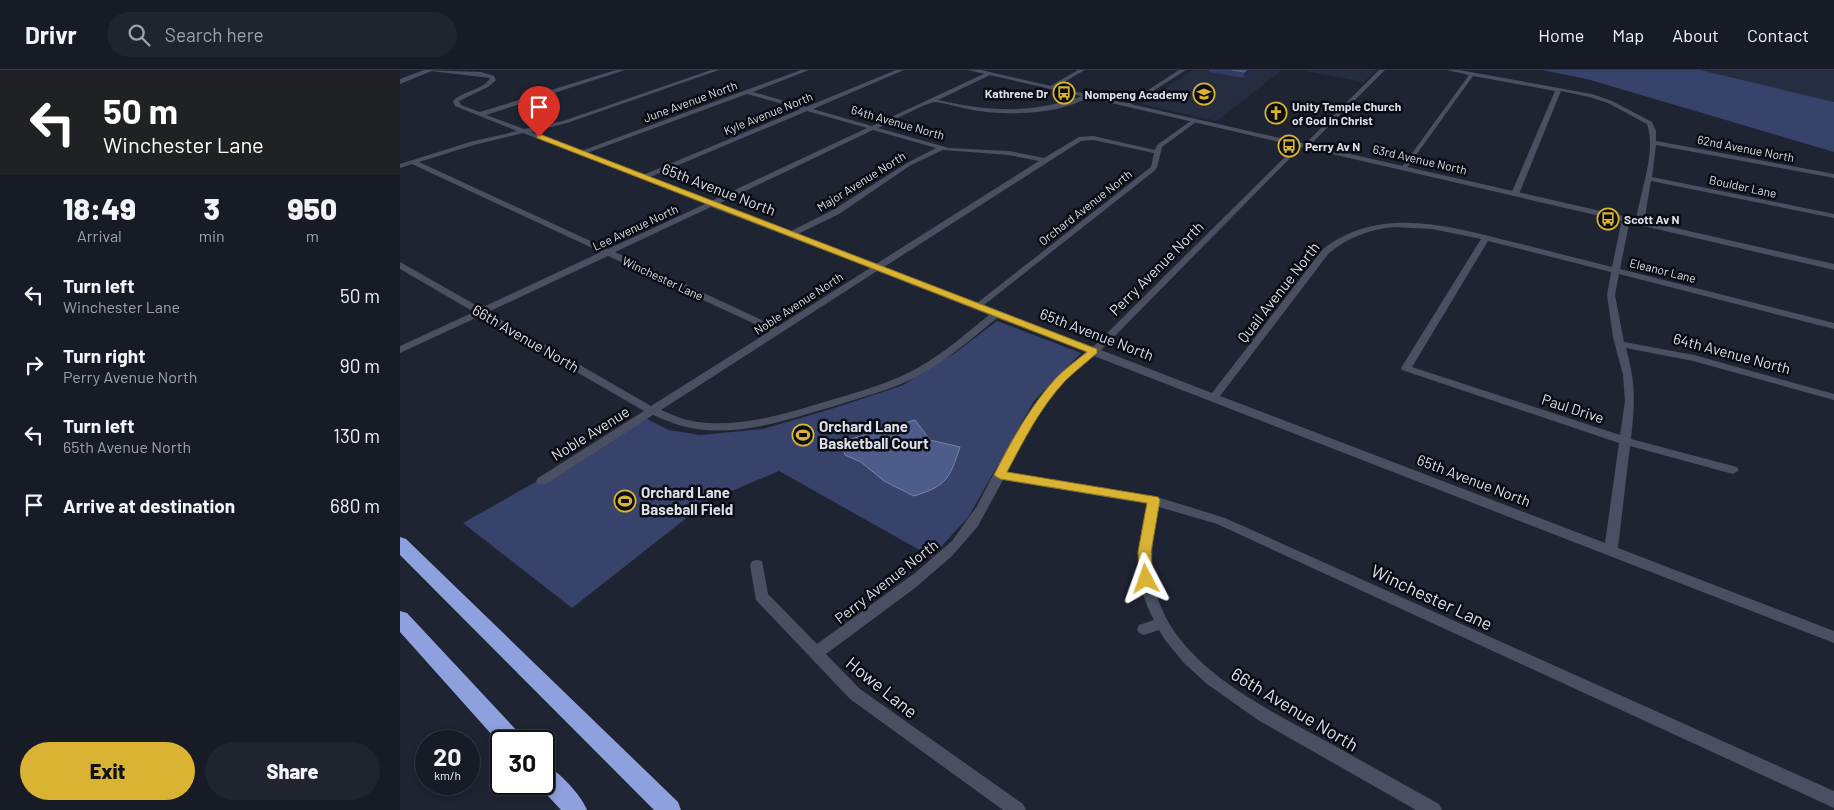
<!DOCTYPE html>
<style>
:root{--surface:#171b26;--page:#20242e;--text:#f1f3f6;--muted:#9ea1a7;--line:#363943;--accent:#dab333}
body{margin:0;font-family:Barlow,sans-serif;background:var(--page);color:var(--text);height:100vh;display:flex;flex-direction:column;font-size:19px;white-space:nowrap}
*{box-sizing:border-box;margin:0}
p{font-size:16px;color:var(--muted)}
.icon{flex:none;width:28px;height:28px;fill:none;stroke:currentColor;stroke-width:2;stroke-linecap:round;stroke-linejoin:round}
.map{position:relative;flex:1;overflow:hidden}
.details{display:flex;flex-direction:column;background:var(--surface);width:400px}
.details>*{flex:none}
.top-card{background:#202124;color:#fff;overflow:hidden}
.speed{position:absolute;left:15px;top:660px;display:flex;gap:10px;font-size:25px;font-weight:700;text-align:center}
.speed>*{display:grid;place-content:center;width:65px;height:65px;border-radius:50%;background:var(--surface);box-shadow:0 2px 8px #0003,0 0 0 1px var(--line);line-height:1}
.speed small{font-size:12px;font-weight:400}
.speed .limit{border:2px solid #111;border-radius:8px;background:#fff;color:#111}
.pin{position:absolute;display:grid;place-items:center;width:42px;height:42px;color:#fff;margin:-51px -21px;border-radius:50% 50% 50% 0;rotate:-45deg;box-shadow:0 0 5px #0007}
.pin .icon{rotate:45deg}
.me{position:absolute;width:55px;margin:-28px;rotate:356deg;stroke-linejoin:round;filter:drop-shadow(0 0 4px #0008)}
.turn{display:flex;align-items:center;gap:18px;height:105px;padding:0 20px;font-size:22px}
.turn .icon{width:65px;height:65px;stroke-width:2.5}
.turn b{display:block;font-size:35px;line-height:42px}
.eta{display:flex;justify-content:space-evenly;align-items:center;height:85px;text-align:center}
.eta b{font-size:30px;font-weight:800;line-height:35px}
.button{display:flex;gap:10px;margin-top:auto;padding:10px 20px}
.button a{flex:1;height:58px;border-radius:30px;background:var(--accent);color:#111;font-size:20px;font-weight:800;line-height:58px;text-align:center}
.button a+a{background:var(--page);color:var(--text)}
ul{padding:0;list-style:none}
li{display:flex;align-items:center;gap:15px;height:70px;padding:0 20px}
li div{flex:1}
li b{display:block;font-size:19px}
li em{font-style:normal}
header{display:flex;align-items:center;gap:30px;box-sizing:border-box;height:70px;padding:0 25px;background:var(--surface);border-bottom:1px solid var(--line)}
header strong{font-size:24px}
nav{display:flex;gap:28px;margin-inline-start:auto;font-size:18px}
.search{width:350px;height:45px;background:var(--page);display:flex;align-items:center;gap:12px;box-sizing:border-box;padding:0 18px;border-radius:28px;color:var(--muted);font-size:19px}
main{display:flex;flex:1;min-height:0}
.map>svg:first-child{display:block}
.built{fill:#272d41}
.green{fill:#37436b}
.water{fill:#4e5c8c;stroke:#7983a8}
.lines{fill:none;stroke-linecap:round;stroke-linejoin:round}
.street{fill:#4a5061;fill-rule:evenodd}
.secondary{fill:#4a5061;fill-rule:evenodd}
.highway{fill:#8ea0dd;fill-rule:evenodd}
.wall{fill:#313b65}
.shaded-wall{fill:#222b4b}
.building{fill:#434d73;stroke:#5b6486}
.route{fill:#dab333;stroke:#8e7421}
.labels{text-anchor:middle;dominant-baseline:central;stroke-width:5;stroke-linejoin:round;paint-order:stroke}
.far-poi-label{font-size:12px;font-weight:bold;fill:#dcdfe9;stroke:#0b0d14;text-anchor:start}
.far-street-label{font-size:12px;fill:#dcdfe9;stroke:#0b0d14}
.street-label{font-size:15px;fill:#dcdfe9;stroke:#0b0d14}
.poi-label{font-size:15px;font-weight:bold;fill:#dcdfe9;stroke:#0b0d14;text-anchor:start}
.near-street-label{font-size:18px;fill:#dcdfe9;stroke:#0b0d14}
</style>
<header>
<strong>Drivr</strong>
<div class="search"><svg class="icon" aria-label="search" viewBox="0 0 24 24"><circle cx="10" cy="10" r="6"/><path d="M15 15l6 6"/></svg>Search here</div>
<nav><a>Home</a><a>Map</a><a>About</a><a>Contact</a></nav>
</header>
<main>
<section class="details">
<div class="top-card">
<div class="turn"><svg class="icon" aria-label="left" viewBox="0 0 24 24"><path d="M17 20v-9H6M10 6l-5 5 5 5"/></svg><div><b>50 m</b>Winchester Lane</div></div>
</div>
<div class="eta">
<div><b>18:49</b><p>Arrival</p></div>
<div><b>3</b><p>min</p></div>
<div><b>950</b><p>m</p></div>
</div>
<ul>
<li><svg class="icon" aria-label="left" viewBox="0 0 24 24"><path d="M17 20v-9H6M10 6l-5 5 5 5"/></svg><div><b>Turn left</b><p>Winchester Lane</p></div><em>50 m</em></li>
<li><svg class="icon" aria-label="right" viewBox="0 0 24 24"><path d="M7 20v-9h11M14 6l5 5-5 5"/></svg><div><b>Turn right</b><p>Perry Avenue North</p></div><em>90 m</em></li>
<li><svg class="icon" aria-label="left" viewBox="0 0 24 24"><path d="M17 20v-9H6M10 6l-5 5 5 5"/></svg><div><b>Turn left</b><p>65th Avenue North</p></div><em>130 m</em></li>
<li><svg class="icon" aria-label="arrive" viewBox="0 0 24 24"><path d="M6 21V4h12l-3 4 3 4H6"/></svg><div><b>Arrive at destination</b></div><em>680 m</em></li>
</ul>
<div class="button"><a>Exit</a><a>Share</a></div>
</section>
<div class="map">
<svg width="1434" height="740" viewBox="0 0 1434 740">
<rect width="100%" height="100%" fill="#1f2433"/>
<!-- built -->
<g class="built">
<polygon points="793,0 882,0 817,51 741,34"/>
<polygon points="901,0 976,0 964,12"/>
<polygon points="1300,0 1434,0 1434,32 1326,7"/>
</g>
<!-- green -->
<g class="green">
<polygon points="1142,0 1300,0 1434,32 1434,82 1187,9"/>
<polygon points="597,251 681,283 634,331 569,446 532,487 379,401 308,431 172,538 63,453 247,349 269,360 300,365 363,359 431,339 501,316 555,283"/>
</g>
<!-- water -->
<path class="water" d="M 515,350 L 530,370 L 560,377 C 549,409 548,415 514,426 L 484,411 L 461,392 L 445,385 L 441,372 Z"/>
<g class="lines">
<!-- street -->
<g class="street">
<path d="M 22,0 L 81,2 L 94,6 L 96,10 L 88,17 L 59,31 L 61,35 L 80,42 L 216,0 L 225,0 L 86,45 L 124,59 L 163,51 L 311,0 L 319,0 L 167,53 L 131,62 L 181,81 L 401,0 L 409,0 L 353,22 L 406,37 L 496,0 L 504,0 L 413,39 L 472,56 L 588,2 L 590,5 L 538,30 C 591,42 633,44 685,25 L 690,26 C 661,45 606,46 573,40 C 560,38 547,33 535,32 C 527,32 489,53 478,58 L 549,78 L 609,81 L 644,88 L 679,67 L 693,66 L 755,80 L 757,75 L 792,50 L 796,50 L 796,52 L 762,77 L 757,98 L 753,102 L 584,235 L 693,277 L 898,74 L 902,74 L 902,76 L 701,280 L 812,323 L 923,179 C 980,135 1049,156 1113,172 C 1146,180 1179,189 1212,197 L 1222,149 L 1226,147 L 1230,149 L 1220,199 L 1434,253 L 1434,259 L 1219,204 L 1215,225 L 1224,272 L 1294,285 L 1434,324 L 1434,330 L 1293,291 L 1226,278 C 1236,315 1235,331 1231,369 L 1337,397 L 1339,400 L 1333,404 L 1230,376 L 1218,478 L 1434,561 L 1434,573 L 694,286 C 653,315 628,357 607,402 L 754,426 L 825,448 L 1434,721 L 1434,738 L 817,454 L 759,437 C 751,471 748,503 761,537 C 787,601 869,640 926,671 C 964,692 1001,713 1039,734 L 1042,740 L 1016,740 L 858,650 L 807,614 L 784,593 L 765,570 L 759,560 L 744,565 L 739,563 L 737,559 L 739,555 L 754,550 C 733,512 737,474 747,434 L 603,410 L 578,456 L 552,486 L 515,518 L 426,584 L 460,619 L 623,734 L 626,740 L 603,740 L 450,629 L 356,530 L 350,495 L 352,491 L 357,490 L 362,491 L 368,524 L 417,574 L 515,503 L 552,471 L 577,436 L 610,372 L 634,335 L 660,304 L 686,282 L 597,248 C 571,269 544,293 514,308 C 490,320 463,327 438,335 C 393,348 344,366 297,359 C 281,357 267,351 253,345 L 146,414 L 138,414 L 136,411 L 138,408 L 244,341 L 80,246 L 0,283 L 0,276 L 74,242 L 0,199 L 0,192 L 81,238 L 201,182 L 12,94 L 0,98 L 0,94 L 70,72 L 117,61 L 55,36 L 53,31 C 62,21 84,20 90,8 ZM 347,24 L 401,39 L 243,105 L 187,83 ZM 407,41 L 467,58 L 311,131 L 250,107 ZM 473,60 L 536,78 L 507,93 L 433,140 L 391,161 L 318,134 ZM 123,63 L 305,134 L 208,179 L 19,92 L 74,75 ZM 693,70 L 754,83 L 751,97 L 577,233 L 484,197 L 681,71 ZM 543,80 L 609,85 L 639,91 L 476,194 L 398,164 L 439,144 L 511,95 ZM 311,137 L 470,198 L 377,257 L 215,182 ZM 994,157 L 1032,159 L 1081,169 L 1001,298 L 1002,300 L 1219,373 L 1205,473 L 820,326 L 929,183 C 949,167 968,160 994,157 ZM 1088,171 L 1211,202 L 1207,225 L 1213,267 L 1223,305 L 1225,331 L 1220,365 L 1012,297 ZM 208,186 L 370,261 L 251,336 L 88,242 ZM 477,201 L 589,245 C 563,266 536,290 506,304 C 482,315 456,323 431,330 C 388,343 342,358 297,352 C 284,350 273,345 261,340 Z"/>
<polygon points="678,0 685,0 652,19 647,18"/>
<polygon points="779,0 786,0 730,36 725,35"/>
<polygon points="979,0 985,0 908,77 904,77 904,75"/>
<path d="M 1047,0 L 1059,0 L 1192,24 L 1212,31 L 1252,52 L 1256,61 L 1256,71 L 1434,104 L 1434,108 L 1256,75 L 1252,107 L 1434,144 L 1434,148 L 1251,111 L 1244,152 L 1237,154 C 1236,147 1238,138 1240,131 C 1245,107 1255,78 1247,54 L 1208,33 L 1189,27 L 1161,21 L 1119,124 L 1112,126 L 1111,124 L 1155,21 L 1073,6 L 1006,99 L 1002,99 L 1002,97 L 1069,5 Z"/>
</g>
<!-- secondary -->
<g class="secondary">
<polygon points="24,0 34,0 0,14 0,9"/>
<polygon points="568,0 581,0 1434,194 1434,200"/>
</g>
<!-- highway -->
<g class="highway">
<polygon points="0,467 6,469 278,732 281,740 254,740 0,485"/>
<polygon points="0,541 7,543 120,664 123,671 101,671 101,675 0,562"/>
<path d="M 144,694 C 158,700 182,726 187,740 L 161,740 L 137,714 L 144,714 Z"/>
</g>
</g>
<!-- wall -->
<polygon class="wall" points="809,0 855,0 844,8 809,2"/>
<!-- shaded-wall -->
<polygon class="shaded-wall" points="847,0 855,0 844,8 844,2"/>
<!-- building -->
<polygon class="building" points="832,0 847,0 844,2"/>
<!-- route -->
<path class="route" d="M 137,65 L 142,65 L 697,279 L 697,283 C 687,292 675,301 665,311 C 640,338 624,370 607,402 L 758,427 L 760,430 L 751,482 L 753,509 L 751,513 L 746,515 L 741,513 L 739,509 L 738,482 L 747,433 L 600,409 L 594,405 C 612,370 630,336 657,307 C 666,298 677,290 687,282 L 137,68 Z"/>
<!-- icons -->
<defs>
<g id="bus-ring" transform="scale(1.125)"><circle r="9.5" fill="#0b0d14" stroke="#dab333" stroke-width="1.5"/><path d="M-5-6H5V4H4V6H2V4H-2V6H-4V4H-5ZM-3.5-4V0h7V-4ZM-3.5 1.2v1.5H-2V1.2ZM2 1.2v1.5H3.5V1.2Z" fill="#dab333"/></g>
<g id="school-ring" transform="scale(1.125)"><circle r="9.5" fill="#0b0d14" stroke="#dab333" stroke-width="1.5"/><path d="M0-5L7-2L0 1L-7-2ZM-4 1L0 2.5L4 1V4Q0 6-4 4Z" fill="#dab333"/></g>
<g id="church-ring" transform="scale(1.125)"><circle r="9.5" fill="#0b0d14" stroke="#dab333" stroke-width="1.5"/><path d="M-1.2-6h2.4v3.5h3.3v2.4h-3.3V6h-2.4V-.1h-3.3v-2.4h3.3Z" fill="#dab333"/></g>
<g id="stadium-ring" transform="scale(1.125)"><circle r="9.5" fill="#0b0d14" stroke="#dab333" stroke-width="1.5"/><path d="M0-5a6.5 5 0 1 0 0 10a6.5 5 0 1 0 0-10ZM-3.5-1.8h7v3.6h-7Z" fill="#dab333"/></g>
</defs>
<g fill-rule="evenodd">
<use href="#bus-ring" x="664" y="23"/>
<use href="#school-ring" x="804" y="24"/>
<use href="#church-ring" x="876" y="43"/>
<use href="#bus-ring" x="889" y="76"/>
<use href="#bus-ring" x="1208" y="149"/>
<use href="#stadium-ring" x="403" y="365"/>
<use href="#stadium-ring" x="225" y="431"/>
</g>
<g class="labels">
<!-- far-poi labels -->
<g class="far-poi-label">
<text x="648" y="23" text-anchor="end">Kathrene Dr</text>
<text x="788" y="24" text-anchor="end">Nompeng Academy</text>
<text x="892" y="36">Unity Temple Church<tspan x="892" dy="14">of God in Christ</tspan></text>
<text x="905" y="76">Perry Av N</text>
<text x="1224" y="149">Scott Av N</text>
</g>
<!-- far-street labels -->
<g class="far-street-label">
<text transform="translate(290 31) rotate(-20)">June Avenue North</text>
<text transform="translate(368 43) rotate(-22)">Kyle Avenue North</text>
<text transform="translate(498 52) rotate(16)">64th Avenue North</text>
<text transform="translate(1346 78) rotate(11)">62nd Avenue North</text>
<text transform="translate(1020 89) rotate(13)">63rd Avenue North</text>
<text transform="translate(461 111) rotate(-32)">Major Avenue North</text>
<text transform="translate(1343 116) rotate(12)">Boulder Lane</text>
<text transform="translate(685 137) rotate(-38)">Orchard Avenue North</text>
<text transform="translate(235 157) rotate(-25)">Lee Avenue North</text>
<text transform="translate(1263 200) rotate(14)">Eleanor Lane</text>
<text transform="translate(263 208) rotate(25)">Winchester Lane</text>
<text transform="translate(398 233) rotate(-33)">Noble Avenue North</text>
</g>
<!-- street labels -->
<g class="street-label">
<text transform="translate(319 119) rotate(21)">65th Avenue North</text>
<text transform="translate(756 198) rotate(-45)">Perry Avenue North</text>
<text transform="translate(878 222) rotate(-52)">Quail Avenue North</text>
<text transform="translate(697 264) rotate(21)">65th Avenue North</text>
<text transform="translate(126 268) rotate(30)">66th Avenue North</text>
<text transform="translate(1332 283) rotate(15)">64th Avenue North</text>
<text transform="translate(1173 338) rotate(18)">Paul Drive</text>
<text transform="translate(190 363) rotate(-32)">Noble Avenue</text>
<text transform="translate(1074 410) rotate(21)">65th Avenue North</text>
<text transform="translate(486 511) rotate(-38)">Perry Avenue North</text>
</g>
<!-- poi labels -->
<g class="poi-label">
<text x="419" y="356">Orchard Lane<tspan x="419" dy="17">Basketball Court</tspan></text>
<text x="241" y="422">Orchard Lane<tspan x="241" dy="17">Baseball Field</tspan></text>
</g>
<!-- near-street labels -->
<g class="near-street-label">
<text transform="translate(1032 527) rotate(25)">Winchester Lane</text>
<text transform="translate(482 617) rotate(39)">Howe Lane</text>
<text transform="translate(895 639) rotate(31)">66th Avenue North</text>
</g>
</g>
</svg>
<div class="speed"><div>20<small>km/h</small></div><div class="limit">30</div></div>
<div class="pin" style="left:139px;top:67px;background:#d93025"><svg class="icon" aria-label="arrive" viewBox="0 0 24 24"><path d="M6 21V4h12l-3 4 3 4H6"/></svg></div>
<svg class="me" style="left:746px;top:509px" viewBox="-20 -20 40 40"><path d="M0-17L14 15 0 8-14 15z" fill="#dab333" stroke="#fff" stroke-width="4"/></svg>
</div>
</main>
